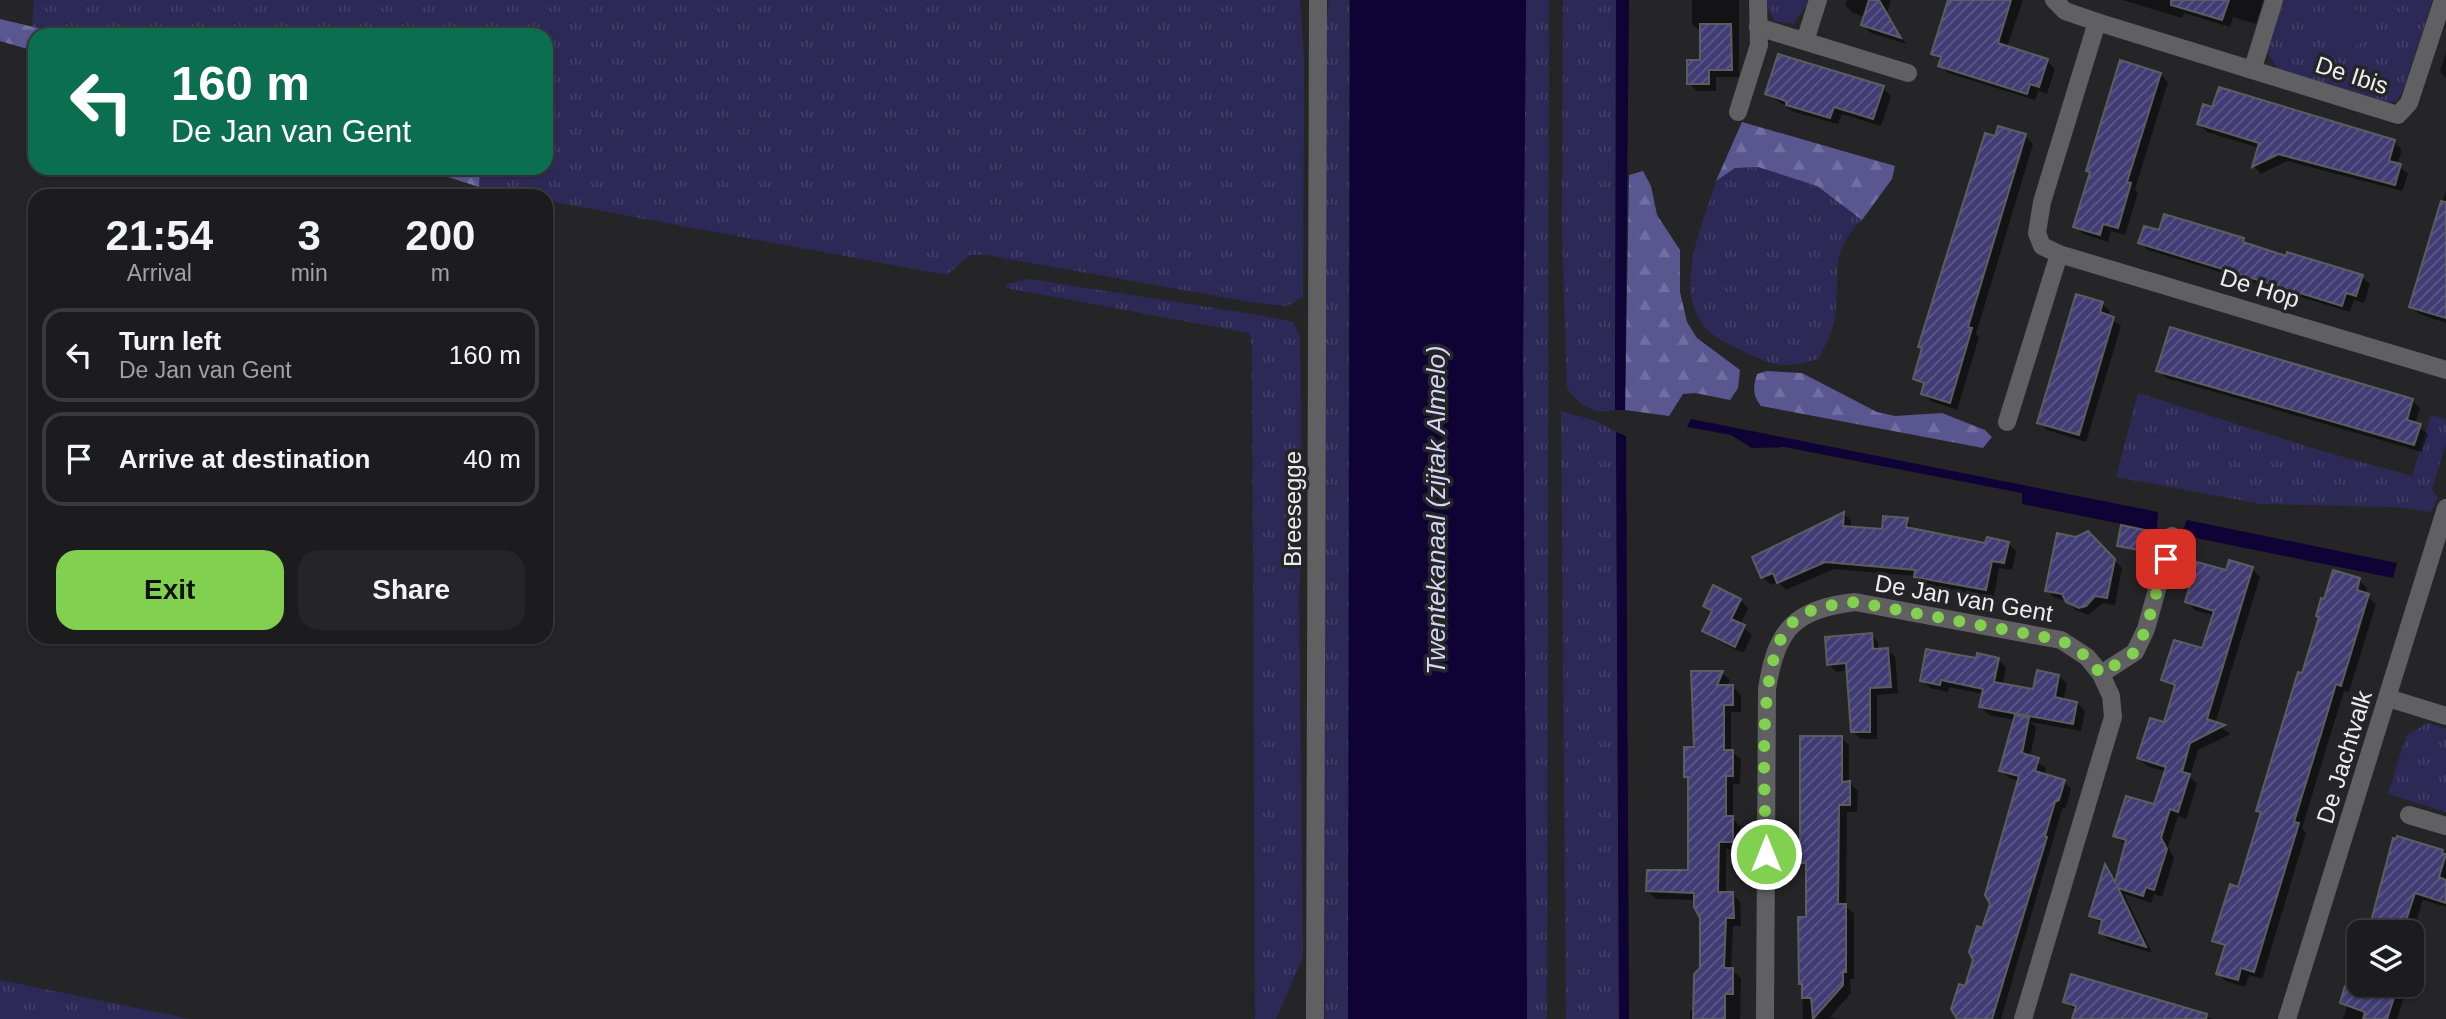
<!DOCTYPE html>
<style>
:root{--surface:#1c1c1e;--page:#252527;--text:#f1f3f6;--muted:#a0a1a4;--line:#3a3a3c;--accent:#82d04f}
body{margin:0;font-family:Arial,sans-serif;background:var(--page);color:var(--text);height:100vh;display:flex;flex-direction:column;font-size:26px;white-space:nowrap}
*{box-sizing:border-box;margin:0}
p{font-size:23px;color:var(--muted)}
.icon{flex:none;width:38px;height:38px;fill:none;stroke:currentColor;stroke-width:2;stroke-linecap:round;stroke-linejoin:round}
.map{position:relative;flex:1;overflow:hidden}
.side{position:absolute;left:28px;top:189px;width:525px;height:455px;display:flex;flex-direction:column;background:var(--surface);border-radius:21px;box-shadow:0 2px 5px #0004,0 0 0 2px var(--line)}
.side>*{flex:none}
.guide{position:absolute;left:28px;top:28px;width:525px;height:147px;border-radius:21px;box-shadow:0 2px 5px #0004,0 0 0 2px var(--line);background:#0b6e4f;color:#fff;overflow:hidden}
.buttons{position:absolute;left:2347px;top:920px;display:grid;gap:14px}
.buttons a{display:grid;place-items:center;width:77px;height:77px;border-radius:14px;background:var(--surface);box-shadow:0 2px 5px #0004,0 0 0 2px var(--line);font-size:35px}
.pin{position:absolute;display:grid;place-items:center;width:60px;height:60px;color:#fff;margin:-30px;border-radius:14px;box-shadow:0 4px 10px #0006}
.me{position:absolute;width:77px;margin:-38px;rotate:0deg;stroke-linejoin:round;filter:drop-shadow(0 0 5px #0008)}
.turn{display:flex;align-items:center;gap:24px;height:147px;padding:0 28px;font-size:32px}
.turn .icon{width:91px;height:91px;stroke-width:2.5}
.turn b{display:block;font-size:49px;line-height:60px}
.eta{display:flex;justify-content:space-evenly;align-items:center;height:119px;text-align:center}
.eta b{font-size:42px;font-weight:800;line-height:49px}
.cta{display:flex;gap:14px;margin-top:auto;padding:14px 28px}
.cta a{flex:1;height:80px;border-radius:21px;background:var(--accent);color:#111;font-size:28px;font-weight:800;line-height:80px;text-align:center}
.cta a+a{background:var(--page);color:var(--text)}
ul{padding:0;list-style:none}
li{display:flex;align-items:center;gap:21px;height:94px;margin:0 14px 10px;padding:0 14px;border:4px solid var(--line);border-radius:21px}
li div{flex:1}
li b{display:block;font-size:26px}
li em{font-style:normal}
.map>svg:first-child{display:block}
.grass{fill:url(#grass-tufts)}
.forest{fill:url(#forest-firs)}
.park{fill:#2d2956}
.water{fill:#0f0234}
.shadow{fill:#0007;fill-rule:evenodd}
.building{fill:url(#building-hatch);stroke:#5c5d5f;stroke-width:2}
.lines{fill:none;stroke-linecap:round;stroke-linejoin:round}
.minor{stroke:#606062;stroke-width:18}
.route{stroke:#82d04f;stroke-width:12;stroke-dasharray:0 21.6}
.labels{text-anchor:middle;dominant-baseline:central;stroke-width:7;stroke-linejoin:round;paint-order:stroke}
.street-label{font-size:24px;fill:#ededef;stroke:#252528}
.water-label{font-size:26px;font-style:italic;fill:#d4d5f8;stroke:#252528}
</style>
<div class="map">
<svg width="2446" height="1019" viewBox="0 0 2446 1019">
<defs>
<pattern id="grass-tufts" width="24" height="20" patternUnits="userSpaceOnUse" patternTransform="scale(1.75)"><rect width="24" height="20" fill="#2d2956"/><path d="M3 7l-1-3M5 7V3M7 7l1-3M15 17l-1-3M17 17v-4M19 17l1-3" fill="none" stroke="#423e66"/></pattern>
<pattern id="forest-firs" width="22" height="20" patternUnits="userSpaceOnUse" patternTransform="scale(1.75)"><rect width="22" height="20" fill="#595690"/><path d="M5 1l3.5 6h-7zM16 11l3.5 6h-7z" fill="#716fa0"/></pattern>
<pattern id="building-hatch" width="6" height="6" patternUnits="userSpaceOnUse" patternTransform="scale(1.75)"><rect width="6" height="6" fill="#413d74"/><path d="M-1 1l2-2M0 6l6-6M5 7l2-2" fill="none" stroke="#5d5988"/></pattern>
</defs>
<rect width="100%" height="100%" fill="#252528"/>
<!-- grass -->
<g class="grass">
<polygon points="34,0 1300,0 1304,59 1303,297 1287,306 1256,303 986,255 970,255 947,275 570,205 546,200 546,196 479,187 480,168 546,168 546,35 67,35 32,27"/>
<polygon points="1329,0 1349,0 1348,1019 1325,1019 1324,43"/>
<polygon points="1526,0 1549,0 1547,1019 1527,1019 1523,360"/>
<path d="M 1563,0 L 1616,0 L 1615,410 C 1594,415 1579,406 1567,388 L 1562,236 Z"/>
<polygon points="1765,0 1811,0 1793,24 1774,21"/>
<polygon points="2284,0 2433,0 2402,93 2396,101 2383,104 2280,72 2267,53"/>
<path d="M 1758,167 L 1817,186 L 1862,220 C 1827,254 1841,274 1835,317 C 1833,331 1825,345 1819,358 C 1786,370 1774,366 1743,351 C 1734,346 1723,342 1715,336 C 1666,300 1703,225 1716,181 L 1735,168 Z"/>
<polygon points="1029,279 1259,315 1293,322 1300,336 1302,519 1299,599 1303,957 1276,1019 1255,1019 1252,346 1249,333 1007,288 1006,284"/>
<polygon points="2138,393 2322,451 2412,476 2431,415 2446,419 2446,443 2432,490 2438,497 2431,512 2393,507 2261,504 2116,477"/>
<polygon points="1561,411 1596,421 1616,432 1619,1019 1566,1019"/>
<polygon points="2427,723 2446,729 2446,812 2388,794 2406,736"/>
<polygon points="0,980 191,1019 0,1019"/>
</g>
<!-- forest -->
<g class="forest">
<polygon points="0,19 67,35 35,35 35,51 31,50 0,41"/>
<polygon points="1742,122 1895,166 1892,179 1862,220 1817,186 1758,167 1735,168 1716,181"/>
<polygon points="420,168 480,168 479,187"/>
<polygon points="1643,171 1651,186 1657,215 1680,250 1680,292 1687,322 1697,338 1740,370 1738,388 1730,400 1695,393 1683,394 1669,416 1625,410 1629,175"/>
<path d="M 1767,371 L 1802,373 L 1877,412 L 1895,416 L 1942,413 L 1985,430 L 1992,437 L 1983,448 L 1761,406 C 1752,394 1753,388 1757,374 Z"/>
</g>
<!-- park -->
<polygon class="park" points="2342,6 2358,10 2367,21 2366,37 2358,46 2346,45 2332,29 2333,17"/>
<!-- water -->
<g class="water">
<polygon points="1350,0 1526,0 1523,360 1527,1019 1348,1019"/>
<polygon points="1616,0 1629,0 1625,410 1615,410"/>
<polygon points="1691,419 2158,512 2157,531 2022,504 2022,493 1784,447 1752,448 1731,435 1687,427"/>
<polygon points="1616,432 1626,436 1629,1019 1619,1019"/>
<polygon points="2187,520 2397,563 2393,578 2181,535"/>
</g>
<!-- shadow -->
<g class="shadow">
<polygon points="1692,0 1739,0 1739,77 1716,77 1716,91 1697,91 1689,83 1702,61 1700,31 1692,24"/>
<polygon points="1847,0 1891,0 1887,12 1906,44 1871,33 1863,25 1865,17 1853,13 1845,5"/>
<polygon points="1972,0 2023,0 2007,47 2047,61 2055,69 2047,94 2038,91 2035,100 1948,73 1940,65 1941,62 1933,53"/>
<polygon points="2122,0 2263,0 2256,24 2233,17 2230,27 2184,13 2182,18"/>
<polygon points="2446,51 2446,78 2440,72"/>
<polygon points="2160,74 2168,82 2135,189 2138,193 2125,235 2111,231 2108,242 2083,234 2075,226 2091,174 2088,170"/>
<polygon points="1883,88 1891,96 1881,126 1842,114 1838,124 1794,112 1767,94"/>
<path d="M 2213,109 L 2394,142 L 2402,150 L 2397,165 L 2408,174 L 2402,191 L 2287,161 L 2261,174 L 2254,166 L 2259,148 L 2207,132 L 2199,124 ZM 2285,148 L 2287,151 L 2264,163 L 2264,159 Z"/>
<polygon points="2025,136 2033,144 1976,334 1979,337 1957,410 1931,401 1923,394 1925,387 1915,379 1924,350 1920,346 1997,138"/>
<polygon points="2446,190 2446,323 2419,314 2411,306"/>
<polygon points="2160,233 2243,240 2250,246 2362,277 2370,284 2364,303 2354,300 2350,312 2148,250 2140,243"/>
<polygon points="2077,296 2102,304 2110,311 2108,317 2121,326 2086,442 2047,430 2039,422 2055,368 2053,366"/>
<polygon points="2158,370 2412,400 2420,408 2415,424 2428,434 2422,452 2166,378"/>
<polygon points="1844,514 1851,521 1851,528 1883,531 1907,520 1914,531 1987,545 2008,543 2016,551 2012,570 1999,568 1994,597 1923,584 1916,576 1834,569 1786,590 1778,582 1771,585 1763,577"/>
<polygon points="2148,532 2152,536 2148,554 2119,545"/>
<polygon points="2087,533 2122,568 2115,605 2103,603 2088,615 2076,610 2067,601 2055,598 2047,590 2076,539"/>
<polygon points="2252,569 2260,577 2215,724 2231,734 2198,750 2190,777 2197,784 2186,819 2178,816 2168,847 2174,858 2162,897 2154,894 2151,903 2124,894 2152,953 2109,940 2101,932 2103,925 2091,916 2106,867 2117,881 2127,845 2115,836 2155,807 2166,772 2147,766 2139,758 2165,724 2176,689 2163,680 2203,651 2214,616 2195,610 2187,602 2227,572"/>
<polygon points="2359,580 2367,588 2365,595 2376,604 2349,692 2344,691 2331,733 2302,828 2306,833 2262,979 2249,975 2245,987 2226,981 2218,973 2226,949 2214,940 2239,889 2262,815 2258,810 2303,675"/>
<polygon points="1740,600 1748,608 1740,625 1752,635 1743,653 1712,638 1704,630 1712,613 1705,606"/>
<polygon points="1871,634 1878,642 1879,650 1887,649 1895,657 1898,693 1877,695 1877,739 1861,739 1853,732 1848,670 1836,672 1829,664"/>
<polygon points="1998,659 2006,667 2003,685 2035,691 2059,676 2067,684 2063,701 2077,703 2085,711 2081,731 2030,722 2036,727 2030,758 2046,768 2044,775 2064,781 2071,789 2066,807 2062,809 2001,1019 1956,1019 1992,904 2019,781 2009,778 2001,770 2016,720 1989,715 1981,707 1983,694 1949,687 1948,692 1930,688 1922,680 1978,660"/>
<polygon points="1692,673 1722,673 1730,680 1727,687 1733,687 1741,695 1741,712 1731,712 1731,751 1741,759 1740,784 1733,784 1733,819 1740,826 1741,849 1726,849 1726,894 1733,894 1740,902 1741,926 1733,926 1731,970 1741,978 1740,1019 1690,1019 1690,1010 1695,1010 1702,969 1702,918 1696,900 1656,899 1648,891 1690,872 1690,781 1685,776 1696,749"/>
<polygon points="1841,738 1849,745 1849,782 1858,791 1857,812 1847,812 1846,906 1854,914 1854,979 1850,979 1851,993 1830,1017 1837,1019 1803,1019 1800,918 1807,918 1808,868 1802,862"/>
<polygon points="2399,838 2446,852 2446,907 2423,900 2412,935 2368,933 2394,840"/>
<polygon points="2412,955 2416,959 2412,973"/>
<polygon points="2359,965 2359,985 2408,985 2397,1019 2343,1019 2347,1007 2342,1002 2352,990"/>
<polygon points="2073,976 2214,1019 2074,1019 2077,1011 2065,1002"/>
</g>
<!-- building -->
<g class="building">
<polygon points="1869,0 1879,0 1901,38 1861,25"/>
<polygon points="1948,0 2011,0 1998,43 2048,59 2039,87 2030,84 2027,94 1938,66 1941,57 1931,54"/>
<polygon points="2171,0 2229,0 2222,20 2171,5"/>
<polygon points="1700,24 1731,24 1732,70 1709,70 1709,84 1687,84 1687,60 1700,60"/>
<polygon points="1778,54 1884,86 1873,119 1834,107 1830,118 1786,105 1786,101 1765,94"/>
<polygon points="2120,60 2161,73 2127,182 2131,183 2118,228 2103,224 2100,235 2073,227 2090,172 2086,171"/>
<polygon points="2219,87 2395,140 2389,161 2401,164 2395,185 2278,154 2252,167 2259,143 2197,124 2203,104 2212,107"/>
<polygon points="1998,126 2026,134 1968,327 1972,328 1950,403 1921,394 1924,383 1913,379 1922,348 1918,347 1985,133 1995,136"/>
<polygon points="2441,201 2446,202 2446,318 2409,307"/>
<polygon points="2164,214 2244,238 2243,242 2286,256 2287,252 2363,275 2356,296 2346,293 2342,306 2138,243 2144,226 2159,230"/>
<polygon points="2076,294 2103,302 2100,312 2114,317 2079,435 2037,423"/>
<polygon points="2170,327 2413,399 2407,420 2421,424 2414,445 2156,371"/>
<polygon points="1844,512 1843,526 1882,529 1883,516 1908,518 1906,527 1985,543 1987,537 2009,542 2004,563 1992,561 1986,590 1914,577 1915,570 1825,562 1777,583 1773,573 1761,578 1752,557"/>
<polygon points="2121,525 2149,531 2145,551 2117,546"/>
<polygon points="2088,531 2115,559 2107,598 2095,596 2086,606 2079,608 2066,602 2062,594 2045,591 2057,533 2076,537"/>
<polygon points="2229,560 2253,567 2207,719 2225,725 2190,743 2182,772 2190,774 2178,812 2170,809 2161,838 2167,849 2154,890 2146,887 2143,896 2118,888 2146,947 2099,933 2102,920 2089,916 2105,864 2115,882 2126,840 2113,836 2126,796 2154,804 2166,767 2137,758 2150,718 2164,722 2175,685 2161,680 2174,640 2202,648 2214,611 2185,602 2197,562 2226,570"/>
<polygon points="2333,570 2360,578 2357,590 2369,594 2341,686 2336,684 2324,724 2294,822 2299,823 2254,972 2241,968 2238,980 2216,974 2225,945 2212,941 2230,884 2238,887 2261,812 2256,811 2298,672 2302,673 2319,617 2316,616 2321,598 2324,599"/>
<polygon points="1713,585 1741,599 1731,619 1745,625 1735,647 1702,631 1712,611 1703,606"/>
<polygon points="1872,633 1873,649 1888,648 1891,687 1870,688 1870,732 1851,732 1846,663 1827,665 1825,637"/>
<polygon points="1926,649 1976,658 1977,653 1999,658 1994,682 2033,689 2037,670 2059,675 2055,697 2077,702 2073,724 1979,707 1983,689 1941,680 1940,685 1920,681"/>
<polygon points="1691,671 1723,671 1717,685 1733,685 1733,705 1724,705 1724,750 1733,750 1733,776 1726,776 1726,816 1733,816 1733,842 1719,842 1718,892 1733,892 1734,918 1726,918 1724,968 1733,968 1733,994 1725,994 1725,1019 1693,1019 1694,974 1700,968 1700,918 1694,907 1694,893 1646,891 1647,870 1688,870 1688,777 1684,777 1684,747 1694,747"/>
<polygon points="2015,715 2029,718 2022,753 2039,758 2035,771 2065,780 2059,800 2055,802 2045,836 2047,837 1992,1019 1957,1019 1951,1009 1959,984 1965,986 1973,960 1969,952 1977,926 1982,928 1990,904 1985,895 2019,776 1999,771"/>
<polygon points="1800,736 1842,736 1842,782 1850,781 1850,805 1839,805 1838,904 1846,904 1846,972 1843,972 1843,985 1813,1019 1811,998 1802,998 1802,984 1799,984 1798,917 1806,917 1806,863 1800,863"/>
<polygon points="2397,836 2443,850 2442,853 2446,854 2439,877 2446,880 2446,903 2415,893 2402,933 2368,933 2393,838 2396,839"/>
<polygon points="2071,974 2207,1014 2206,1019 2072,1019 2076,1006 2063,1002"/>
<polygon points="2351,985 2398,985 2387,1019 2363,1019 2365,1012 2340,1003 2345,986"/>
</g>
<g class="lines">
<!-- minor -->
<g class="minor">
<polyline points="2097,22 2398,115 2409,103 2443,0"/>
<polyline points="1758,27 1908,73"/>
<polyline points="1805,41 1818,0"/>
<polyline points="2253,68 2274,0"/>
<polyline points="1738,112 1759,45 1758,0"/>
<polyline points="2059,254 2446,370"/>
<polyline points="2007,422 2059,254 2042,246 2037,233 2042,202 2097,22 2065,11 2054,0"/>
<polyline points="2388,698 2446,716"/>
<polyline points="2409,815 2446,826"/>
<polyline points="1315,1019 1318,0"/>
<path d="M 1765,1019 L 1767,689 C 1776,630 1794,609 1855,602 L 2061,640 L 2087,657 L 2101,674"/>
<polyline points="2023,1019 2113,717 2111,696 2101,674 2135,652 2146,629 2172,536"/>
<polyline points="2287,1019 2446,508"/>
</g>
</g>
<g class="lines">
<!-- route -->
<path class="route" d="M 1766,854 C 1766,800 1754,664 1790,625 C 1806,607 1832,605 1855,602 L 2061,640 L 2087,657 L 2101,674 L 2135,652 L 2146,629 L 2166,559"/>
</g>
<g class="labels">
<!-- street labels -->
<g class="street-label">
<text transform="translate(2352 75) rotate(18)">De Ibis</text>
<text transform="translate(2260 288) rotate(17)">De Hop</text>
<text transform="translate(1292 509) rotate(-90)">Breesegge</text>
<text transform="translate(1964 598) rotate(10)">De Jan van Gent</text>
<text transform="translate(2344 757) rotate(-73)">De Jachtvalk</text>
</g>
<!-- water labels -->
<g class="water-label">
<text transform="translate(1436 510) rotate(-90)">Twentekanaal (zijtak Almelo)</text>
</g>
</g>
</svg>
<div class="buttons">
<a><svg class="icon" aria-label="layers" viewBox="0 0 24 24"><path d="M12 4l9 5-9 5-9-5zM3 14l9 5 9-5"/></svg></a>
</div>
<div class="pin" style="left:2166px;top:559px;background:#d93025"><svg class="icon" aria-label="arrive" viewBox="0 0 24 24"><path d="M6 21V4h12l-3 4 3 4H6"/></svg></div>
<svg class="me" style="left:1766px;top:854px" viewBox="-20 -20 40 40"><circle r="17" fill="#82d04f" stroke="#fff" stroke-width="3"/><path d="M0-11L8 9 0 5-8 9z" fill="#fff"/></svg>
<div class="guide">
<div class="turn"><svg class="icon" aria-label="left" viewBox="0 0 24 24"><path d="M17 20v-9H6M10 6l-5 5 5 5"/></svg><div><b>160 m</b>De Jan van Gent</div></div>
</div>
<section class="side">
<div class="eta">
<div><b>21:54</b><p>Arrival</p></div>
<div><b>3</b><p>min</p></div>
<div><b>200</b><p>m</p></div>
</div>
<ul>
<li><svg class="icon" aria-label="left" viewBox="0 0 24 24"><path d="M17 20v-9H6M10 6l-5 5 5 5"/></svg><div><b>Turn left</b><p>De Jan van Gent</p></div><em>160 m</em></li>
<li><svg class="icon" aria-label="arrive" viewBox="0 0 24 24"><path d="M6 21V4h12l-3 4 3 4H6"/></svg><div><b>Arrive at destination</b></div><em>40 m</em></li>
</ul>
<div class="cta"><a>Exit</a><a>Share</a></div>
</section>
</div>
